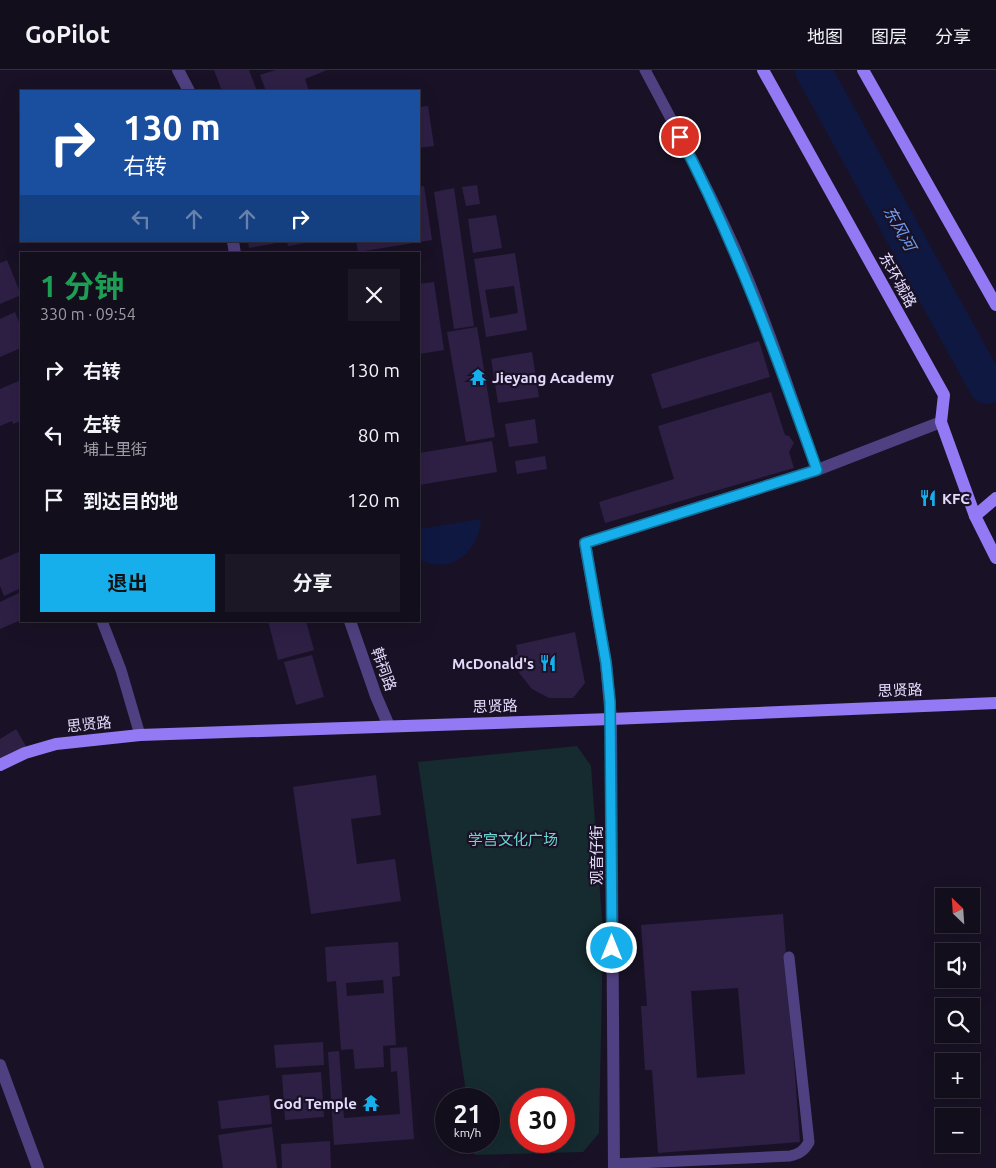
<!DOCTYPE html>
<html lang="zh">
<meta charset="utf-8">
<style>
:root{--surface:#130e1c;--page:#1c1725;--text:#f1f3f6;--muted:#9d9ca3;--line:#322e3b;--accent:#17afeb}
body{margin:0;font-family:Ubuntu,"Noto Sans SC",sans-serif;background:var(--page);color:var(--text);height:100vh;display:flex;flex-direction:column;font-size:19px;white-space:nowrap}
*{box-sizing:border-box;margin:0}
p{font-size:16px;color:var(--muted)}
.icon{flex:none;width:28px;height:28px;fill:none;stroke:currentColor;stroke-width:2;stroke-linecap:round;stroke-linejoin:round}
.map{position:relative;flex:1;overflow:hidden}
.details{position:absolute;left:20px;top:182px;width:400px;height:370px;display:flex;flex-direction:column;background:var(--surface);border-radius:0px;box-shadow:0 5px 20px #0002,0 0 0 1px var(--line)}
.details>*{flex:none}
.guide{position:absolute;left:20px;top:20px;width:400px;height:152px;border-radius:0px;box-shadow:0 5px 20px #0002,0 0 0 1px var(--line);background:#1a4fa0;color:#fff;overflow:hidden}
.needle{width:32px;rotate:335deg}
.controls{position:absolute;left:935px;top:818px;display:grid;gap:10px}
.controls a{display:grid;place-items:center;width:45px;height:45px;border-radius:0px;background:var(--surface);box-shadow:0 5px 20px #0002,0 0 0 1px var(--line);font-size:25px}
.speed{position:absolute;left:435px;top:1018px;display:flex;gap:10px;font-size:25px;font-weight:700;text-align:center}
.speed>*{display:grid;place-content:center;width:65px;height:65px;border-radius:50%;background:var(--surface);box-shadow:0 5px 20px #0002,0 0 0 1px var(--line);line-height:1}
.speed small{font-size:12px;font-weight:400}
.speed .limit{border:8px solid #d22;background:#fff;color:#111}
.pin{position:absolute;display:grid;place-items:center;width:42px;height:42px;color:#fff;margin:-21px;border:2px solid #fff;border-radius:50%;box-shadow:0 1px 5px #0007}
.me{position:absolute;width:55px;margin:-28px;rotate:0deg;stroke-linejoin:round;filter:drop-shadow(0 0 4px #0008)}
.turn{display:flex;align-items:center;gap:18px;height:105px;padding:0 20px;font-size:22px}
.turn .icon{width:65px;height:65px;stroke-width:2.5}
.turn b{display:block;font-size:35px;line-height:42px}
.lanes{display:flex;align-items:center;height:48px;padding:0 20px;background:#0003;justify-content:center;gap:25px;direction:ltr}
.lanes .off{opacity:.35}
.round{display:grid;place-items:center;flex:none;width:52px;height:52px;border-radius:0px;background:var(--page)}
.summary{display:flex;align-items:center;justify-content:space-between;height:85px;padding:0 20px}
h1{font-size:30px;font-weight:700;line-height:38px;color:#1e9e55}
.button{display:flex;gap:10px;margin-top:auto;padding:10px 20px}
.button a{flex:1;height:58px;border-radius:0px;background:var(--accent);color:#111;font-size:20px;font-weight:700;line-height:58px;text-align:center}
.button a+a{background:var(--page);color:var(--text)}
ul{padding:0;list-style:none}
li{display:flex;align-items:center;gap:15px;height:65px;padding:0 20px}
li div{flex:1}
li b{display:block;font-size:19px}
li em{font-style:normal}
header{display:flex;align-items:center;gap:30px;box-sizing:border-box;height:70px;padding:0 25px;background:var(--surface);border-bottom:1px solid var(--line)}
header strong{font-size:24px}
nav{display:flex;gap:28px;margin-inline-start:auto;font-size:18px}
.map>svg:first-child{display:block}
.green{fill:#152b2f;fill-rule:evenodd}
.water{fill:#0f1841}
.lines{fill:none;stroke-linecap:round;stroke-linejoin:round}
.river{stroke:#0f1841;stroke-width:36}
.building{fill:#2e1f45;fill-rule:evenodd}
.lane{stroke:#4f4181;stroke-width:11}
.street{stroke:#4f4181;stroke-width:12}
.secondary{stroke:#9379f3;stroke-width:12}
.route-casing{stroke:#0f7299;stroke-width:12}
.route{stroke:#17afeb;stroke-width:9}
.labels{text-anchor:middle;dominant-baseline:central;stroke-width:4.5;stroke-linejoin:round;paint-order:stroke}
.street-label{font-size:15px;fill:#e4dafc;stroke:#191226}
.poi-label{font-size:15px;font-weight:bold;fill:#e4dafc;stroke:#191226;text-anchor:start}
.park-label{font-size:15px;fill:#6bd6cf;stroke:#191226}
.water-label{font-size:16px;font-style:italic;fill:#719ff3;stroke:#191226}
</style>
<header>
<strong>GoPilot</strong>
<nav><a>地图</a><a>图层</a><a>分享</a></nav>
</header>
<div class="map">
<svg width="996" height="1098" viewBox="0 0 996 1098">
<rect width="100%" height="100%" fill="#191226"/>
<!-- green -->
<path class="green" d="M 577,676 L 591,696 L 603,864 L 599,1063 L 583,1082 L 475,1085 L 473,1071 L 489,1071 L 489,1029 L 467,1029 L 418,692 ZM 521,1029 L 564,1029 L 564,1071 L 521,1071 Z"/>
<!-- water -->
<path class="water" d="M 481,449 C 479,482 451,505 419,490 L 419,459 Z"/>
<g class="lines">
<!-- river -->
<polyline class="river" points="813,0 987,316"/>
</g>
<!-- building -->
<g class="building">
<polygon points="214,0 249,0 257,21 222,21"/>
<polygon points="276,0 327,0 305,9 309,21 266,21 260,5"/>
<polygon points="428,36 434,76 419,78 419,37"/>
<polygon points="477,115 480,134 466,136 462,117"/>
<polygon points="424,116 432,170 358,182 356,171 419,171 419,117"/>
<polygon points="454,118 474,256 454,259 434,122"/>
<polygon points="496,145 502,178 473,183 468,149"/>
<polygon points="248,171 283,171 283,172 249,178"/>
<polygon points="287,171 311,171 311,172 288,176"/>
<path d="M 515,183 L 527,260 L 486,267 L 474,189 ZM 514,216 L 518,243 L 490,248 L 485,220 Z"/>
<polygon points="7,190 21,225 0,234 0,193"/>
<polygon points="434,212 444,280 419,284 419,214"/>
<polygon points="15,242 21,257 21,278 0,287 0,249"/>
<polygon points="477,257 495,367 466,372 447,262"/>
<polygon points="759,271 770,307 662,339 651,304"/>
<polygon points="532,282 539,327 498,333 491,289"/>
<polygon points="21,310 21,351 13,354 12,351 0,356 0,319"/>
<polygon points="771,322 785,365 789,366 794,373 789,382 794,398 605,453 599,432 674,409 658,356"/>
<polygon points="535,349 538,373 509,377 505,354"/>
<polygon points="492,371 497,402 419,415 419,383"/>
<polygon points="545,386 547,399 517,404 515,391"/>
<polygon points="21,481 21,518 4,526 0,516 0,490"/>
<polygon points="21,522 21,550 0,559 0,532"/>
<polygon points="268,551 306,551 314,580 278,590"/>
<polygon points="575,562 585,613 573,628 549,628 532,619 520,604 512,588 518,584 516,575"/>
<polygon points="312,585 324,627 296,635 284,592"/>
<polygon points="16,659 26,676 0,692 0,669"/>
<polygon points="376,705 381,745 351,749 357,794 395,789 401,831 311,844 293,717"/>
<path d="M 783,844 L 800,1072 L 658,1083 L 652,1000 L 645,1000 L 641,936 L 647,936 L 641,855 ZM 738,918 L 745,1004 L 697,1008 L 691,921 Z"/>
<path d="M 398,872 L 400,906 L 392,907 L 396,975 L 383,976 L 384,997 L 355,999 L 353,979 L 341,980 L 336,911 L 327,912 L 325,877 ZM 383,910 L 384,923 L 347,926 L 346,913 Z"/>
<polygon points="323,972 324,995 276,998 274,975"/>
<polygon points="407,977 414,1069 334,1075 328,982 339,981 344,1048 400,1044 397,1001 391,1002 390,978"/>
<polygon points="321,1002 324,1047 285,1050 282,1005"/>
<polygon points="269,1025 272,1054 221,1059 218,1031"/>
<polygon points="272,1057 277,1098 223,1098 218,1065"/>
<polygon points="330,1071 331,1098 282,1098 281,1074"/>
</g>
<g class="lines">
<!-- lane -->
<g class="lane">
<path d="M 645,0 C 676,58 707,116 734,176 C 766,248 791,325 817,400"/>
<polyline points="102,551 121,600 140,665"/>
<path d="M 614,1094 L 790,1086 C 799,1084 804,1081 809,1072 L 789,887"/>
</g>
<!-- street -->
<g class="street">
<polyline points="178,0 189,21"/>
<polyline points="233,171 235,184"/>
<polyline points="350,551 376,626 389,656"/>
<polyline points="0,995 38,1098"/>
<polyline points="614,1098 611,649 606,593 585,473 817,400 941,352"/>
</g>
<!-- secondary -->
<g class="secondary">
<polyline points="763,0 944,325 941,352 975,446"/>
<polyline points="863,0 996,235"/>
<polyline points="996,428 975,446 996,488"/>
<polyline points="0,695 25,683 56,674 140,665 611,649 996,633"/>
</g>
</g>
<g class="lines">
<!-- route casing -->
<g class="route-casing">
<path id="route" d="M 612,878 L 610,632 L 606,593 L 585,473 L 817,400 C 776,284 737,176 680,67"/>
</g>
<!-- route -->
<use href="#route" class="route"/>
</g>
<!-- icons -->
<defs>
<g id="temple-bare" transform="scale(1.35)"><path d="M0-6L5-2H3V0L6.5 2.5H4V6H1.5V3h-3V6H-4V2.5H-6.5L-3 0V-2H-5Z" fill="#17afeb" stroke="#191226" stroke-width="2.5" paint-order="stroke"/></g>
<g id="restaurant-bare" transform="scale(1.35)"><path d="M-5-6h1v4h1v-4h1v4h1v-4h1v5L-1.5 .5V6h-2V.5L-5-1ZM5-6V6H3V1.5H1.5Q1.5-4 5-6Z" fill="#17afeb" stroke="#191226" stroke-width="2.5" paint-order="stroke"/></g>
</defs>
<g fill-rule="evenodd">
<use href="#temple-bare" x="478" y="307"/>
<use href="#restaurant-bare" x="928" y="428"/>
<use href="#restaurant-bare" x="548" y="593"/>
<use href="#temple-bare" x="371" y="1033"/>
</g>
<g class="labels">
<!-- street labels -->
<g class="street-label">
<text transform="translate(898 210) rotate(61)">东环城路</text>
<text transform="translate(384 599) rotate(70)">韩祠路</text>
<text transform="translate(900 620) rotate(-2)">思贤路</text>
<text transform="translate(495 636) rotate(-2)">思贤路</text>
<text transform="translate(89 654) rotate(-6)">思贤路</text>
<text transform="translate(596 785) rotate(-90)">观音仔街</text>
</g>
<!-- poi labels -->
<g class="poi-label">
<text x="492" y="307">Jieyang Academy</text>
<text x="942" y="428">KFC</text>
<text x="534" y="593" text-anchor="end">McDonald's</text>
<text x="357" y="1033" text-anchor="end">God Temple</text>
</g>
<!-- park labels -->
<g class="park-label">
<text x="513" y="769">学宫文化广场</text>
</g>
<!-- water labels -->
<g class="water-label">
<text transform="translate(900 158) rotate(61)">东风河</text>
</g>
</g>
</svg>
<div class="controls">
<a><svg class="needle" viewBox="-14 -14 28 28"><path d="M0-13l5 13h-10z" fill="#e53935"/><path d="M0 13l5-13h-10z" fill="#9d9ca3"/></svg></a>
<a><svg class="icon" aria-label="sound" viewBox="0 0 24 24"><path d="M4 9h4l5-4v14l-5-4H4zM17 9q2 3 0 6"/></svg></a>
<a><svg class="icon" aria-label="search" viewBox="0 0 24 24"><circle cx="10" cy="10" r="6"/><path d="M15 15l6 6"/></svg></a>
<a>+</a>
<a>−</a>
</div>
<div class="speed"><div>21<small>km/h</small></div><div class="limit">30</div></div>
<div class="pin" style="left:680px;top:67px;background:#d93025"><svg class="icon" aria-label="arrive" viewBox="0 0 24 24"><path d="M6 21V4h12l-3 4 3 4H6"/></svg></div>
<svg class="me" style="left:612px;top:878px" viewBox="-20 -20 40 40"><circle r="17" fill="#17afeb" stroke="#fff" stroke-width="3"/><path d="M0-11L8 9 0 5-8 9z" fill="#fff"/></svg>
<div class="guide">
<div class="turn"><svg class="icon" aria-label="right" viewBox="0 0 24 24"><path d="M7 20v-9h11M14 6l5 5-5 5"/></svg><div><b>130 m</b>右转</div></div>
<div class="lanes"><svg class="icon off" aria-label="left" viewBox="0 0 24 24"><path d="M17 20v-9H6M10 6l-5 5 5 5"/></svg><svg class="icon off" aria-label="ahead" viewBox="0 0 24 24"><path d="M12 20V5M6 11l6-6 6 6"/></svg><svg class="icon off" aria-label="ahead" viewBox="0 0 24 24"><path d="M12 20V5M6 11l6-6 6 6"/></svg><svg class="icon" aria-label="right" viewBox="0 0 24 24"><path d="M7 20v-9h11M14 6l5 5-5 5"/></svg></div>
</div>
<section class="details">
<div class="summary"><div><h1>1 分钟</h1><p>330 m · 09:54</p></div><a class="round"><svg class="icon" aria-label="close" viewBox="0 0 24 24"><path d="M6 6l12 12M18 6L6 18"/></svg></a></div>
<ul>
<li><svg class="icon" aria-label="right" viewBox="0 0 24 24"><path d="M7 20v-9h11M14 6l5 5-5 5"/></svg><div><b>右转</b></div><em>130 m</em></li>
<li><svg class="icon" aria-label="left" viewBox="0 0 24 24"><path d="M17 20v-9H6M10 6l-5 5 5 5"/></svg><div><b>左转</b><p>埔上里街</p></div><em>80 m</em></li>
<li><svg class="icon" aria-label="arrive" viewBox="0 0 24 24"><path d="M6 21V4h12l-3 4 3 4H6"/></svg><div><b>到达目的地</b></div><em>120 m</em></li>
</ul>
<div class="button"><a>退出</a><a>分享</a></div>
</section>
</div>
